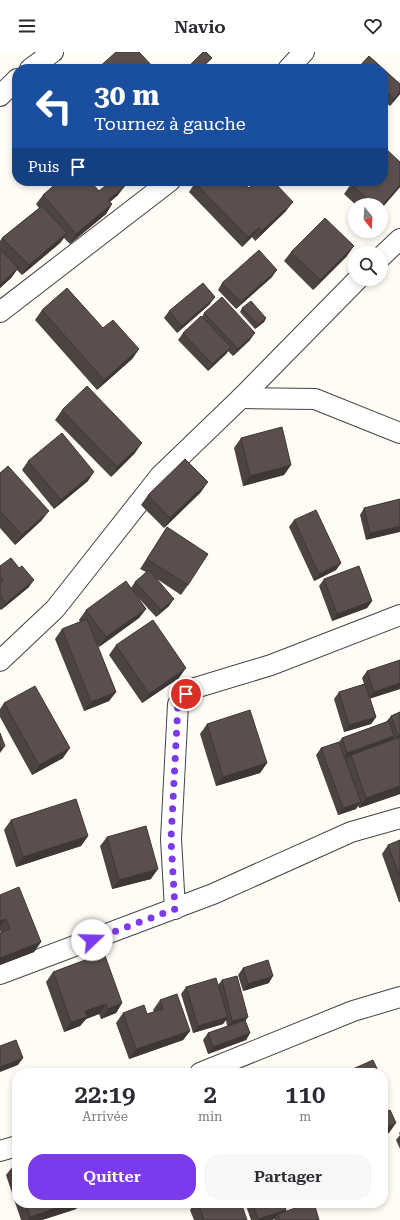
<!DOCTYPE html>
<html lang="fr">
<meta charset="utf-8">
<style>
:root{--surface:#fff;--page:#f7f7f7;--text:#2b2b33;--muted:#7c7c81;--accent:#7c3aed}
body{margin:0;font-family:"Roboto Serif",serif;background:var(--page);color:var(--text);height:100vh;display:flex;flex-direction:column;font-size:15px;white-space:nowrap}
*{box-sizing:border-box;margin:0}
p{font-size:13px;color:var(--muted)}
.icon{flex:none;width:22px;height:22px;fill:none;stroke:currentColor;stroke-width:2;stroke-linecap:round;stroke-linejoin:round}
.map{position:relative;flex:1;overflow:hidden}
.sheet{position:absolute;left:12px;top:1016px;width:376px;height:140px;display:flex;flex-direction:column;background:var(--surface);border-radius:16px;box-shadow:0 2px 6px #0003}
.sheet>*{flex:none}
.hud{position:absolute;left:12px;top:12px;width:376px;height:122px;border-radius:16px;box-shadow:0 2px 6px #0003;background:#1a4fa0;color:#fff;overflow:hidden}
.needle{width:26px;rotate:162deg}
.controls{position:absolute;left:348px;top:146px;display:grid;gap:8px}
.controls a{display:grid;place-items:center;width:40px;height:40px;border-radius:50%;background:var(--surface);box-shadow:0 2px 6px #0003;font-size:20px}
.pin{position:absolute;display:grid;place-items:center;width:34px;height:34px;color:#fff;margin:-17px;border:2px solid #fff;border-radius:50%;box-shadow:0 1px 4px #0007}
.me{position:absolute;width:44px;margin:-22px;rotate:69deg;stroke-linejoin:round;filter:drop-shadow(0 0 3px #0008)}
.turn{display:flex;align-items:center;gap:14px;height:84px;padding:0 16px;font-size:18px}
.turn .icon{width:52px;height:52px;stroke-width:2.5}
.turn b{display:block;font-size:28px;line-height:34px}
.then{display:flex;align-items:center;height:38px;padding:0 16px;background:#0003;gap:8px;font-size:15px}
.eta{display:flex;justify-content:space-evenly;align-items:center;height:68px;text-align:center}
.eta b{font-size:24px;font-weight:600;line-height:28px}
.action{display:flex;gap:8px;margin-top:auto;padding:8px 16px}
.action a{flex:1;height:46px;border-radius:16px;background:var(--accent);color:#fff;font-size:16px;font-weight:600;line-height:46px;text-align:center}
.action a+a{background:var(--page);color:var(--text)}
header{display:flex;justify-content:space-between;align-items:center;height:52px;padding:0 16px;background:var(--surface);font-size:18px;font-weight:600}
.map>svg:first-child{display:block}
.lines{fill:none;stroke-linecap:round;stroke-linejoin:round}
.street-casing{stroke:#444;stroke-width:22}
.street{stroke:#fff;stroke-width:20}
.wall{fill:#4d4442}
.shaded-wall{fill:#3f3736}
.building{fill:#5a4f4d;stroke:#3f3736}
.route{stroke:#7c3aed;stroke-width:7;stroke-dasharray:0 12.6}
</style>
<header><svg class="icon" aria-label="menu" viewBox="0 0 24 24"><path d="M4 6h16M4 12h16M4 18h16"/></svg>Navio<svg class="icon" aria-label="heart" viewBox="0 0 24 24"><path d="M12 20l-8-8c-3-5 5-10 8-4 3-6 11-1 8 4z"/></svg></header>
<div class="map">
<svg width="400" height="1168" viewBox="0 0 400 1168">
<rect width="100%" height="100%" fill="#fffbf5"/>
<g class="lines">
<!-- street casing -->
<g class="street-casing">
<g id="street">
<polyline points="30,17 53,0"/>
<polyline points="288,17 304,0"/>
<polyline points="0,44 17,27"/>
<polyline points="381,205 400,187"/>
<polyline points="0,260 170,129"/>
<polyline points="241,346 315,347 400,381"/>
<polyline points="0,609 55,557 160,424 241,346 358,227"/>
<polyline points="175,857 171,787 178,652 186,642 195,636 271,613 400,563"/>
<polyline points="0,922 213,842 351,780 400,766"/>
<polyline points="200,1021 353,959 400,945"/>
<polyline points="0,1099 17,1094"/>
</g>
</g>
<!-- street -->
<use href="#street" class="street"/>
</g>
<!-- wall -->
<g class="wall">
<polygon points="369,4 400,32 400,42 390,54 385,50 383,53 383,17 357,17"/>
<polygon points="209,9 201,17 186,17 189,14"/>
<polygon points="400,110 400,135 381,157 381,153 356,153 344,142 351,132"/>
<polygon points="195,131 249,136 286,159 255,189 252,185 242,195 189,140"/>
<polygon points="99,139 118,143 110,150 112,152 106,162 70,192 64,186 60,191 22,223 17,218 11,226 0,236 0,189 2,186 39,156 36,152 43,143"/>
<polygon points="291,200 347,204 313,238 284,209"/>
<polygon points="272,225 236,257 218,238 222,231"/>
<polygon points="210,252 177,281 164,266 169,259"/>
<polygon points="242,256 266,266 264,270 255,277 240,260"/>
<polygon points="42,258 103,276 139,297 132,307 97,338 35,268"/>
<polygon points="204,261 250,288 233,304 228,299 226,302 208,319 178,288 183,281 202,265"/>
<polygon points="62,358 135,401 111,425 55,368"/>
<polygon points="241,386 291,413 284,423 243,434 234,396"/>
<polygon points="28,409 88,429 54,457 22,418"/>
<polygon points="0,421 42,468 15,493 0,476"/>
<polygon points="201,440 164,476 141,453 148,443"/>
<polygon points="400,447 366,488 360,463 364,456"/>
<polygon points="294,468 341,511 336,518 314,529 289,475"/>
<polygon points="167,475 188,533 181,543 157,527 169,554 156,565 134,541 146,557 139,566 99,595 97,592 116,640 109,649 84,659 55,587 62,577 80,570 79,568 86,558 131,536 135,530 146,520 140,517"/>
<polygon points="0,514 19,516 29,535 1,558 0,557"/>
<polygon points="324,527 372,549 367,556 332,569 319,534"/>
<polygon points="116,593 179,626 142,651 109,603"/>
<polygon points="400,608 400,637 370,646 376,665 371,672 344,680 334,647 339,640 364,632 362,626 367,619"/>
<polygon points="4,651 63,706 32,723 0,665 0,657"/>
<polygon points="400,660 400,742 359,756 358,753 356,757 338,763 316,703 321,696 339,690 342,686 386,670 391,664"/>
<polygon points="207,672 267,711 260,721 216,734 200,682"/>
<polygon points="11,768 88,784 81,794 16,815 4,778"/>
<polygon points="107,785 151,827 112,837 100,794"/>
<polygon points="400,788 400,850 399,850 382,802 388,793"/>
<polygon points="0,843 41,890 34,900 0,913 0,881 1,880 0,879"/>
<polygon points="243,916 269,931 243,939 238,923"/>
<polygon points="53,920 122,951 116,961 101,967 99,962 86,967 80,974 64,980 46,930"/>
<polygon points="222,928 245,968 250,981 246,988 208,1002 203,988 208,981 227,974 226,968 223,972 193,981 181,942 186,935 218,933"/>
<polygon points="160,948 190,979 183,988 129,1007 116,971 123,961 147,962 154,960 153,958"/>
<polygon points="400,1080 400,1097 396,1088 400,1083 399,1081"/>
<polygon points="17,1112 17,1151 80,1151 76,1157 42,1168 21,1168 6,1123 13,1114"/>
<polygon points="195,1151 241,1151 247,1168 194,1168 190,1158"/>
<polygon points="245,1151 284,1151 286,1158 284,1160 319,1168 274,1168 275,1167 271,1168 251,1168"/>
</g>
<!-- shaded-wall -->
<g class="shaded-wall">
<polygon points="400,40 400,42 390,54 394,47"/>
<polygon points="400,133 400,135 381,157 381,155"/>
<polygon points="125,134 118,143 101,157 108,148"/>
<polygon points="293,150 286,159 255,189 262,179"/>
<polygon points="112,152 106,162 70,192 76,182"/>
<polygon points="259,176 252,185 242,195 248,185"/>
<polygon points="67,181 60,191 22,223 29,213"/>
<polygon points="354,194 347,204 313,238 320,228"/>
<polygon points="18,216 11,226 0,236 0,233"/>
<polygon points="277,218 272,225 236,257 241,250"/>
<polygon points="215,245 210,252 177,281 182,274"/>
<polygon points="266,266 264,270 255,277 258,273"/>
<polygon points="255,281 250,288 233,304 238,297"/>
<polygon points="231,295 226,302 208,319 212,312"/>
<polygon points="139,297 132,307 97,338 104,328"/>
<polygon points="142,391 135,401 111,425 117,415"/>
<polygon points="291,413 284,423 243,434 250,424"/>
<polygon points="94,420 88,429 54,457 61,448"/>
<polygon points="208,430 201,440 164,476 170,466"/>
<polygon points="49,459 42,468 15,493 22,483"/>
<polygon points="400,474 400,480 366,488 370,481"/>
<polygon points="341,511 336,518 314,529 319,522"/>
<polygon points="34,528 29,535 1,558 6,551"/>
<polygon points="174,547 169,554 156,565 161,558"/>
<polygon points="372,549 367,556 332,569 337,562"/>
<polygon points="146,557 139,566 99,595 106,585"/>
<polygon points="186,616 179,626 142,651 149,642"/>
<polygon points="400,631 400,637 369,647 374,640"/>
<polygon points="116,640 109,649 84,659 91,650"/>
<polygon points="376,665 371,672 344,680 349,673"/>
<polygon points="400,682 400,687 393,690 398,683"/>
<polygon points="394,684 389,691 351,703 348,706 342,708 347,701"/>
<polygon points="5,694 0,701 0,696"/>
<polygon points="70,696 63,706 32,723 39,713"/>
<polygon points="267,711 260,721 216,734 223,725"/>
<polygon points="400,734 400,742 359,756 366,746"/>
<polygon points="361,750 356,757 338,763 343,756"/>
<polygon points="88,784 81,794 16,815 23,805"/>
<polygon points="158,817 151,827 112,837 119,828"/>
<polygon points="6,867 0,875 0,869"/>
<polygon points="41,890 34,900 0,913 0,906"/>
<polygon points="273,924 269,931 243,939 248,932"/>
<polygon points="122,951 116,961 101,967 108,957"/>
<polygon points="106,952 99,962 86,967 80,974 64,980 71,970 85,959"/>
<polygon points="228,965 223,972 193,981 198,974"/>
<polygon points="248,965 243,972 228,976 232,969"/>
<polygon points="190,979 183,988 129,1007 136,997"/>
<polygon points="250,981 246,988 208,1002 213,995"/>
<polygon points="23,1006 18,1013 0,1020 0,1015"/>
<polygon points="396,1071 389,1081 383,1084 383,1077"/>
<polygon points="71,1151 80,1151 76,1157 42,1168 28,1168 30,1165"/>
<polygon points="286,1158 281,1165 278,1162 275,1167 271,1168 257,1168 258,1167"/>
</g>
<!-- building -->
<g class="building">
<polygon points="116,0 139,0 155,17 97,17"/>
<polygon points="203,0 206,0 212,6 200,17 192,17 189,14"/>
<polygon points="369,4 400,32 400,40 394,47 383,36 383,17 362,17 359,15"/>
<polygon points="383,41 389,45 383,52"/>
<polygon points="384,95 400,110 400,133 381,155 381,153 374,153 351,132 354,129 383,129 383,96"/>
<polygon points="59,129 90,129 99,139 111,129 121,129 125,134 108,148 112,152 76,182 43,143"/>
<polygon points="197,129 242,129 249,136 256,129 273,129 293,150 262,179 259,176 248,185 195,131"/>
<polygon points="42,154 67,181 29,213 2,186"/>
<polygon points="325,166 354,194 320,228 291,200"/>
<polygon points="0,197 18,216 0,233"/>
<polygon points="259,198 277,218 241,250 222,231"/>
<polygon points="203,231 215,245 182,274 169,259"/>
<polygon points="67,236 103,276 113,268 139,297 104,328 42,258"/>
<polygon points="222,245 255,281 238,297 204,261"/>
<polygon points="251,249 266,266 258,273 242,256"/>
<polygon points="201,264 231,295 212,312 183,281"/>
<polygon points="87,334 142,391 117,415 62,358"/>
<polygon points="282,375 291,413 250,424 241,386"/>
<polygon points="62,381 94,420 61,448 28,409"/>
<polygon points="185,407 208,430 170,466 148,443"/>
<polygon points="8,414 49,459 22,483 0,459 0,421"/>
<polygon points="400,447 400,474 370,481 364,456"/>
<polygon points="316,458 341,511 319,522 294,468"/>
<polygon points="167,475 208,502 188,533 147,507"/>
<polygon points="11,506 19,516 22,514 34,528 6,551 0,544 0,531 3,529 0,524 0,514"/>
<polygon points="359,514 372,549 337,562 324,527"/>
<polygon points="149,518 174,547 161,558 135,530"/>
<polygon points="126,529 146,557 106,585 86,558"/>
<polygon points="87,567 116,640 91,650 62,577"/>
<polygon points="153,568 186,616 149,642 116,593"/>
<polygon points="400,608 400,631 374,640 367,619"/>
<polygon points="365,632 376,665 349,673 339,640"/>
<polygon points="35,634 70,696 39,713 4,651"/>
<polygon points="250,658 267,711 223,725 207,672"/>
<polygon points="400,660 400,682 398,683 391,664"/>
<polygon points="389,669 394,684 347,701 342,686"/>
<polygon points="0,681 5,694 0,696"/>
<polygon points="400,685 400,734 366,746 351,703"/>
<polygon points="339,690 361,750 343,756 321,696"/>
<polygon points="76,747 88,784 23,805 11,768"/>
<polygon points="146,774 158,817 119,828 107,785"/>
<polygon points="400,788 400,825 388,793"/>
<polygon points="19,835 41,890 0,906 0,881 10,877 6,867 0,869 0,843"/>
<polygon points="104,901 122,951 108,957 106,952 85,959 87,965 71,970 53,920"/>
<polygon points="268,908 273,924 248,932 243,916"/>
<polygon points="237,924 248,965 232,969 222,928"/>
<polygon points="216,926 228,965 198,974 186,935"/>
<polygon points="177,942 190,979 136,997 123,961 144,953 147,962 163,957 160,948"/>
<polygon points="245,968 250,981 213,995 208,981"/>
<polygon points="16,988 23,1006 0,1015 0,994"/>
<polygon points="373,1008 379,1021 344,1021"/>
<polygon points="383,1031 385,1037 383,1038"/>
<polygon points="390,1058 396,1071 383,1077 383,1061"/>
<polygon points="17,1112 17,1126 13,1114"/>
<polygon points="26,1151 71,1151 30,1165"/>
<polygon points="198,1151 241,1151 247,1168 204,1168"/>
<polygon points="252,1151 284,1151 286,1158 258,1167"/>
<polygon points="310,1151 314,1151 319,1168 280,1168 278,1162"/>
</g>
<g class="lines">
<!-- route -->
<polyline class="route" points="92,888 175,857 171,787 178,652 186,642"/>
</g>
</svg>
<div class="controls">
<a><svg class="needle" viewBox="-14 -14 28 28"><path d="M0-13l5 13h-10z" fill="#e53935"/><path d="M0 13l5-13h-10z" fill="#7c7c81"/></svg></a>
<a><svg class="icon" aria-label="search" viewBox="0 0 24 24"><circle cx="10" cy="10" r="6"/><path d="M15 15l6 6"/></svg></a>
</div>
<div class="pin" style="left:186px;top:642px;background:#d93025"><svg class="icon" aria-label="arrive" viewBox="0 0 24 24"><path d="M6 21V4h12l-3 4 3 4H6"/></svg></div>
<svg class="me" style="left:92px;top:888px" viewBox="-20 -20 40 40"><circle r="19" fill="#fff"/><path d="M0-13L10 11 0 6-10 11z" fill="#7c3aed"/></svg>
<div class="hud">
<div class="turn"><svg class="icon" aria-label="left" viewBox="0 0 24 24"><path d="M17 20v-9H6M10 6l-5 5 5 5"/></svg><div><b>30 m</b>Tournez à gauche</div></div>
<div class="then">Puis<svg class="icon" aria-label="arrive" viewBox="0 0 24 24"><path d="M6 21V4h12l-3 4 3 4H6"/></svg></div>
</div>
<section class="sheet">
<div class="eta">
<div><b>22:19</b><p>Arrivée</p></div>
<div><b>2</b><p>min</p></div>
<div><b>110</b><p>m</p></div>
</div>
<div class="action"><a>Quitter</a><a>Partager</a></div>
</section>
</div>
